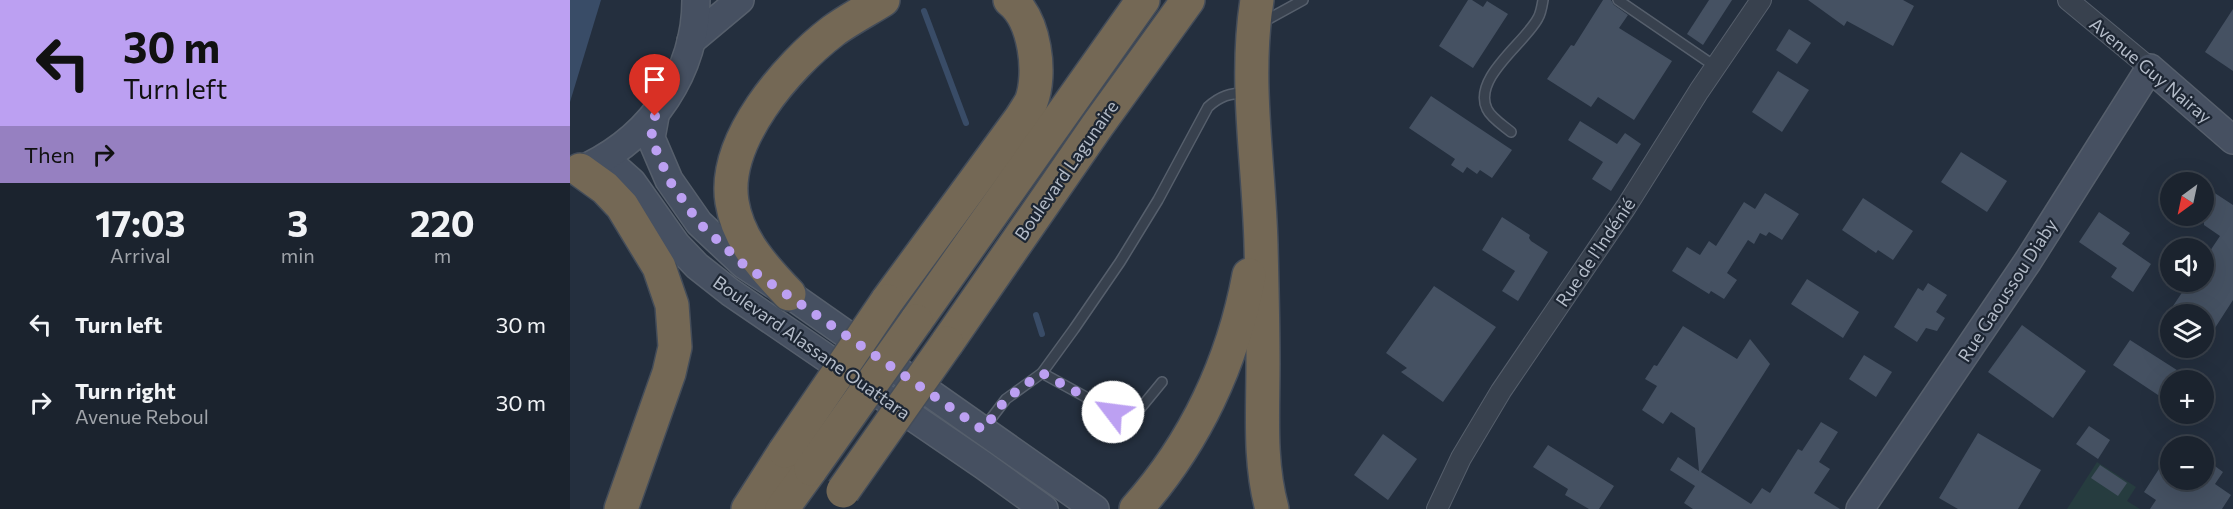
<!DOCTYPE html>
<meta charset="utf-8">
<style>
:root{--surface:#1b232e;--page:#242b36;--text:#f1f3f6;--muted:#a0a4aa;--line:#39404a}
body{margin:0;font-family:Commissioner,sans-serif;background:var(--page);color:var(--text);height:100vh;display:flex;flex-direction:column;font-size:22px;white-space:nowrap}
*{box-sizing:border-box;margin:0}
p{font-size:20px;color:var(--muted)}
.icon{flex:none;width:33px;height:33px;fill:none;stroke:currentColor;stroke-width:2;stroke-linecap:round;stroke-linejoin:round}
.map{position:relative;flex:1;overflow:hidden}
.panel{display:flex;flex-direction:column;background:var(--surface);width:570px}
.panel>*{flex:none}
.banner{background:#bca0f2;color:#111;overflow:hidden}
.needle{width:39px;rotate:213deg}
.tools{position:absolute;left:1590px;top:172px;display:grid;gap:12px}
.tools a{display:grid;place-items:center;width:54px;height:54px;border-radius:50%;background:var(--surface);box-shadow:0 6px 24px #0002,0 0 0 2px var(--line);font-size:30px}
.pin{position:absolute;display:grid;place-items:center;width:51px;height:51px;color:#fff;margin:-62px -26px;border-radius:50% 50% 50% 0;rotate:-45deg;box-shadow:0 0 6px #0007}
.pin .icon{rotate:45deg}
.me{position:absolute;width:66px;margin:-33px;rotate:300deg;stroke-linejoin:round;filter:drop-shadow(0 0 4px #0008)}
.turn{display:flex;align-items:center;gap:21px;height:126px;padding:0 24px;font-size:27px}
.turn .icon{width:78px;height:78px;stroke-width:2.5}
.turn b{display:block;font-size:42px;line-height:51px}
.then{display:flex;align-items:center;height:57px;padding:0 24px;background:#0003;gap:12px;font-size:22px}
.eta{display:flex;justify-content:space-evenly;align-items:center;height:102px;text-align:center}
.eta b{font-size:36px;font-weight:700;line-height:42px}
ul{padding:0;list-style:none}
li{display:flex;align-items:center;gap:18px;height:78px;padding:0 24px}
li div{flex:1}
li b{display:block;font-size:22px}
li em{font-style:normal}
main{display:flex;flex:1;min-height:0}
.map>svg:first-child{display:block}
.green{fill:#263c3f}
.water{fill:#394c67}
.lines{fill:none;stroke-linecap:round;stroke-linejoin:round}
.stream{stroke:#394c67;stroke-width:6}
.building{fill:#455162}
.lane-casing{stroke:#565f6c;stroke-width:12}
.street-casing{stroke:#565f6c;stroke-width:22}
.secondary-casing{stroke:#565f6c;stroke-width:30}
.highway-casing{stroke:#434c59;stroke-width:36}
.lane{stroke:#38414e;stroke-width:9}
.street{stroke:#38414e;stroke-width:20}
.secondary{stroke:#465061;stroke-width:27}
.highway{stroke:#746855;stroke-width:33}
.highway-bridge-casing{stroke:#434c59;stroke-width:36;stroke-linecap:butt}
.highway-bridge{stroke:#746855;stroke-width:33}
.route{stroke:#bca0f2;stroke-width:10;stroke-dasharray:0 18}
.labels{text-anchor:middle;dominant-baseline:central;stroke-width:4.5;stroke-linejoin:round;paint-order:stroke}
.street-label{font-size:18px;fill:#b4bcc9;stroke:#1d2633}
</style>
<main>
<section class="panel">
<div class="banner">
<div class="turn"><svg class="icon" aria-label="left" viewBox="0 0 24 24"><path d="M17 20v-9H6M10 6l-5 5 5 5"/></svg><div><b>30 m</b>Turn left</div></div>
<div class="then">Then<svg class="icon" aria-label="right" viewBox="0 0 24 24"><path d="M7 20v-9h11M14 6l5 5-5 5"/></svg></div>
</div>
<div class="eta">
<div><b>17:03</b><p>Arrival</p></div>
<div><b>3</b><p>min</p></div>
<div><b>220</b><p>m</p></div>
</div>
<ul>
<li><svg class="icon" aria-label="left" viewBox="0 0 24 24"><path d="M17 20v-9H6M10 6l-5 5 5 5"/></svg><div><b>Turn left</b></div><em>30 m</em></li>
<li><svg class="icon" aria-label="right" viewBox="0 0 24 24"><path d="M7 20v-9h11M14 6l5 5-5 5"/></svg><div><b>Turn right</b><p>Avenue Reboul</p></div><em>30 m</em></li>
</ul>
</section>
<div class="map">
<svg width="1663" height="509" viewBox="0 0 1663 509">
<rect width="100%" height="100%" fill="#242f3e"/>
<!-- green -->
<polygon class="green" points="1527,462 1566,487 1557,501 1570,509 1497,509"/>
<!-- water -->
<polygon class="water" points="0,0 31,0 0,102"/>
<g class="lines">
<!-- stream -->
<g class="stream">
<polyline points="354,11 396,123"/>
<polyline points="466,315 472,334"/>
</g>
</g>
<!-- building -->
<g class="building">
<polygon points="898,0 902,0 913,7 917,1 938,14 903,68 869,46"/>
<polygon points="1033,0 1041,0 1044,5 1058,15 1049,28 1102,61 1064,120 1028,97 1021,107 977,79 1001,45 1004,46"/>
<polygon points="1139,0 1162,0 1133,45 1117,34"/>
<polygon points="1238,0 1333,0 1344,6 1323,46 1277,21 1274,26"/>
<polygon points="1663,9 1663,71 1635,52"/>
<polygon points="1219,29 1241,43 1227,64 1206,50"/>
<polygon points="1208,71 1239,90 1212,132 1182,112"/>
<polygon points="861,96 942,150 922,178 910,170 907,174 897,167 893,173 881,165 885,159 839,128"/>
<polygon points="1010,121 1047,144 1055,133 1071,144 1041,191 1022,179 1033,162 998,140"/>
<polygon points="1391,152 1437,181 1417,212 1371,182"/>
<polygon points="1634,186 1663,205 1663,300 1634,345 1634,315 1616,315 1603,306 1619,282 1634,282 1634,260 1650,236 1634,225"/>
<polygon points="1195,193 1229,214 1212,240 1199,232 1196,236 1190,233 1184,244 1178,240 1157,273 1167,280 1154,299 1141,291 1139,294 1102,271 1117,247 1130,255 1139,241 1146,246 1174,202 1185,209"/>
<polygon points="1293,198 1343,231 1323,260 1308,250 1306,253 1272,230"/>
<polygon points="1529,212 1560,233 1552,244 1581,264 1563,292 1541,277 1547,268 1509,242"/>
<polygon points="932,217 960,235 959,238 961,241 978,252 948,301 932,291 945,271 912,250"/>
<polygon points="1237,279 1289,312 1273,338 1221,304"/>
<polygon points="1358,283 1377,295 1366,312 1375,318 1367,331 1356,328 1347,342 1324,327 1348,288 1353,291"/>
<polygon points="864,286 926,327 873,402 831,372 837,368 816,353"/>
<polygon points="1452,325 1516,371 1483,418 1418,372"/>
<polygon points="1113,326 1167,359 1180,339 1200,364 1131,472 1181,504 1192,488 1200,493 1228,449 1232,451 1251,422 1268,432 1249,462 1260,469 1244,493 1270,509 1123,509 1114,503 1125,486 1100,470 1108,457 1129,471 1125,428 1101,412 1093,424 1072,410 1087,386 1075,379 1084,365 1087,366"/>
<polygon points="1560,340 1624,381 1600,381 1600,403 1543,365"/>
<polygon points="1294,355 1322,372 1306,397 1279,379"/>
<polygon points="1519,426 1540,440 1528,459 1506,444"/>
<polygon points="1408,433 1471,470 1448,509 1388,509 1369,498"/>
<polygon points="813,434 847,459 818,500 784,475"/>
<polygon points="978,445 1044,486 1029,509 1019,509 995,495 998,489 963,467"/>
<polygon points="1600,452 1600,480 1634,480 1634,458 1653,472 1645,484 1661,495 1652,509 1580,509 1586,500 1574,492"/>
<polygon points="1530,465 1557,483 1548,496 1521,478"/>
</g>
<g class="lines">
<!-- lane casing -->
<g class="lane-casing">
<g id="lane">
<polyline points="1048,0 1146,67"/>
<polyline points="693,22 733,0"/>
<path d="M 941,132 C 934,126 921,118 917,109 C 902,78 956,42 968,18 C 971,13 972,6 973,0"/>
<polyline points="472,373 543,412 569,410 592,382"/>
<path d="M 413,429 L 436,399 L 472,373 L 504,329 L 550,262 L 588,200 L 638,107 C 650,96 660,93 676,93"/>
</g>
</g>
<!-- street casing -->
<g class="street-casing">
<g id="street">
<polyline points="1498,0 1580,68"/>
<polyline points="867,509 891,458 931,391 1056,207 1129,91 1191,0"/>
</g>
</g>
<!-- secondary casing -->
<g class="secondary-casing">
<g id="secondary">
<polyline points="121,41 170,0"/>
<polyline points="85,116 81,138 99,180 129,223 174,265 219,294 525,509"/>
<polyline points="35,158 62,182 106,244 127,266 160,292 413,465 474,509"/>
<path d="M 19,166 C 82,135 126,72 126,0"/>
<polyline points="1290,509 1458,261 1580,68 1663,140"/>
</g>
</g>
<!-- highway casing -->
<g class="highway-casing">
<g id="highway">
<path d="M 687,0 C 674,81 689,164 691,245 C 692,285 693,324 693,364 C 693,412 689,462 702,509"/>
<polyline points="10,170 35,188 52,206 89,267 102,305 105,347 99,373 51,509"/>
<path d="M 219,294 C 194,268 168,240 162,202 C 152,141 217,66 263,31 C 278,20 297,10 313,0"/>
<path d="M 317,301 L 451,118 C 454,113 458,107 461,102 C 472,74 465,19 440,0"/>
<polyline points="346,321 573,0"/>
<polyline points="377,343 527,126 618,0"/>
<polyline points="178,509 215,451"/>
<polyline points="212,509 241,469"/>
<path d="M 566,509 C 625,443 663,362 679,275"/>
</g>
</g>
<!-- lane -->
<use href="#lane" class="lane"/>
<!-- street -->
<use href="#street" class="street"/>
<!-- secondary -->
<use href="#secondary" class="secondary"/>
<!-- highway -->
<use href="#highway" class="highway"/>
<!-- highway-bridge casing -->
<g class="highway-bridge-casing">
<g id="highway-bridge">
<polyline points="215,451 317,301"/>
<polyline points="241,469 346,321"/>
<polyline points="273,491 377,343"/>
</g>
</g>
<!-- highway-bridge -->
<use href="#highway-bridge" class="highway-bridge"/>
</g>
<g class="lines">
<!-- route -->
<polyline class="route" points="85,116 81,138 99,180 129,223 174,265 413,430 436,399 472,373 543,412"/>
</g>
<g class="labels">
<!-- street labels -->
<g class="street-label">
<text transform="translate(1581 70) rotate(40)">Avenue Guy Nairay</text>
<text transform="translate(496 170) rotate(-55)">Boulevard Lagunaire</text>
<text transform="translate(1025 252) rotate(-56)">Rue de l'Indénié</text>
<text transform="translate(1437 290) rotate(-57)">Rue Gaoussou Diaby</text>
<text transform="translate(242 347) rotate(35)">Boulevard Alassane Ouattara</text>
</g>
</g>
</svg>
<div class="tools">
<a><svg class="needle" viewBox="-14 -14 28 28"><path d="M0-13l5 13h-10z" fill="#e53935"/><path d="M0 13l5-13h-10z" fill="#a0a4aa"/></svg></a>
<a><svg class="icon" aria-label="sound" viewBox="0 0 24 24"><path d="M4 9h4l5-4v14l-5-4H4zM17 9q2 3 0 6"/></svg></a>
<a><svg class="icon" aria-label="layers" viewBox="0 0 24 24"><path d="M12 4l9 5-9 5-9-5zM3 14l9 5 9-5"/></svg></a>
<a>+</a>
<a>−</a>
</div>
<div class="pin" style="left:85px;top:116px;background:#d93025"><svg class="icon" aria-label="arrive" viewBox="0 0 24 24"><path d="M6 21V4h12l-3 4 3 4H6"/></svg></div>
<svg class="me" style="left:543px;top:412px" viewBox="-20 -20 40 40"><circle r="19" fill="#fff"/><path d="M0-13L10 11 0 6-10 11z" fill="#bca0f2"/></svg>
</div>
</main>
